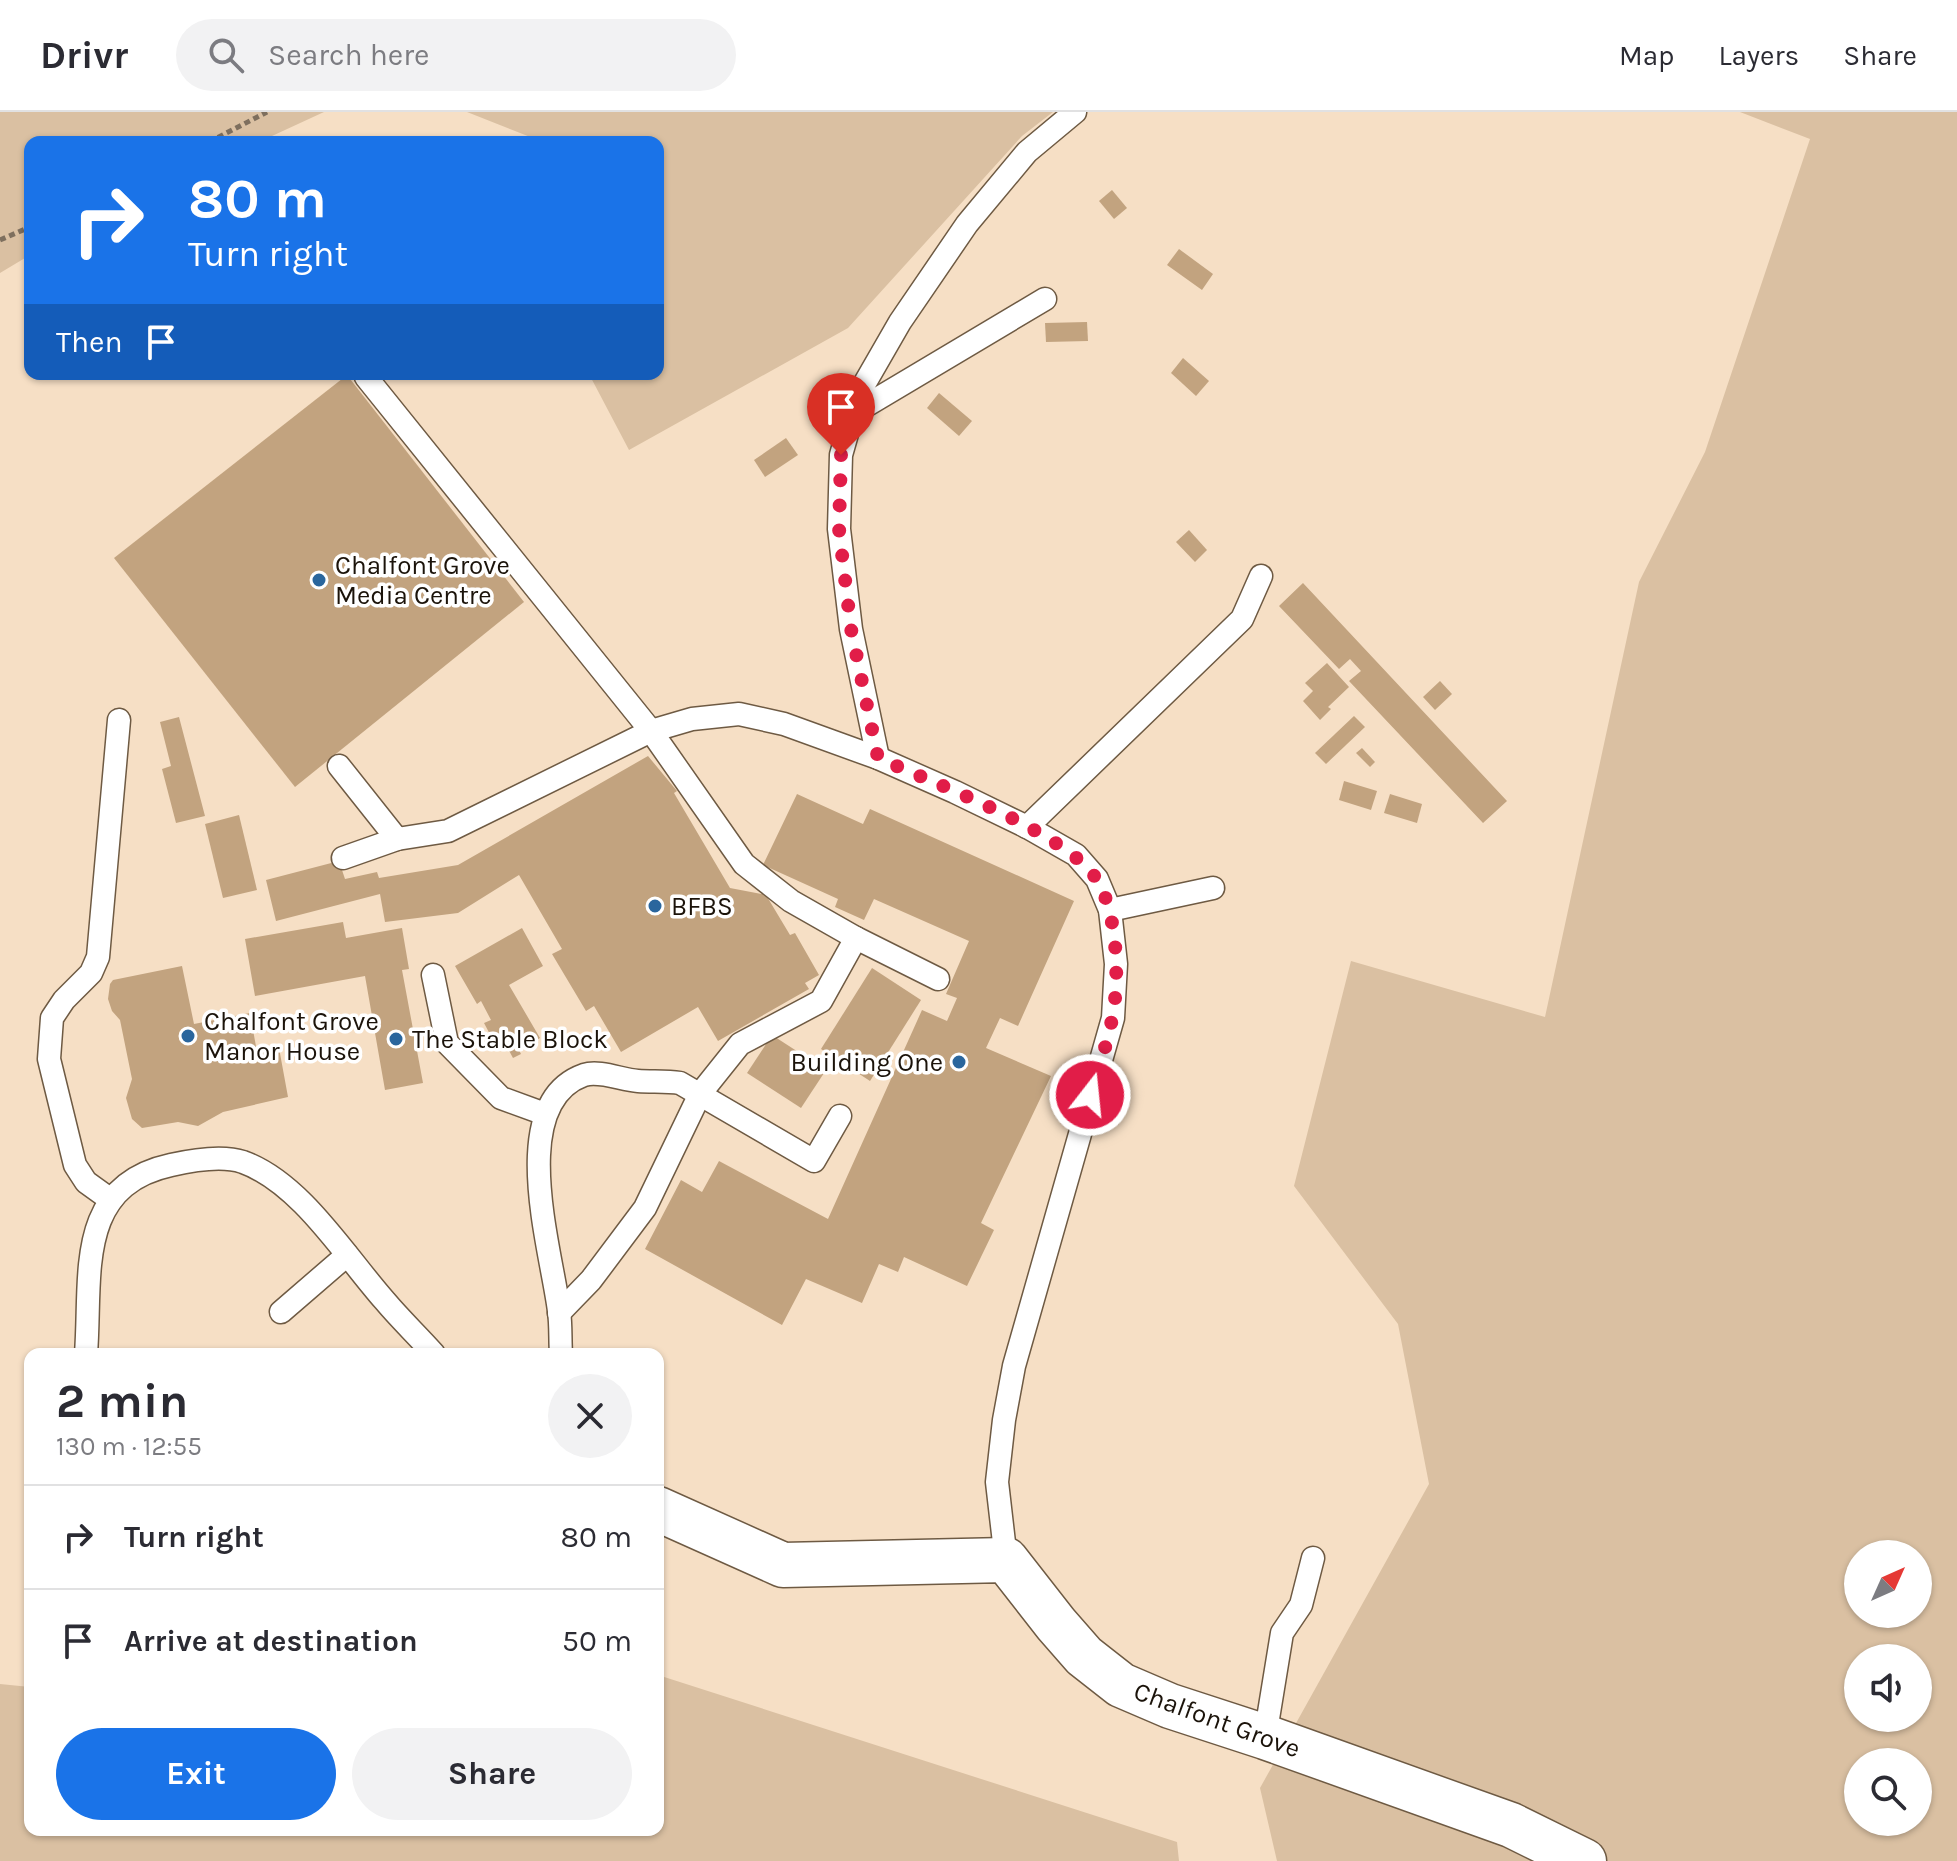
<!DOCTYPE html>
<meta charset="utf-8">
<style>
:root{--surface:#fff;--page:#f2f2f3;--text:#2b2b33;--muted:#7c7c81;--line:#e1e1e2;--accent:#1a73e8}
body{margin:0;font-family:Karla,sans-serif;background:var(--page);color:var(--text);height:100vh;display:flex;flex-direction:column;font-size:30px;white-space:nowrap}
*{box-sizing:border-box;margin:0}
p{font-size:26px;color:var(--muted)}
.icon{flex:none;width:44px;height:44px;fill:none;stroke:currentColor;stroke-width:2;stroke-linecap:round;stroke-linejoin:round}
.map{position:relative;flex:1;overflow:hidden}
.drawer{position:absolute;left:24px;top:1236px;width:640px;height:488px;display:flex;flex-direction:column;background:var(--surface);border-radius:16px;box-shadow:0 2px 6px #0004}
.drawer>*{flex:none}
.hud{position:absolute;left:24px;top:24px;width:640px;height:244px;border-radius:16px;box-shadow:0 2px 6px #0004;background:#1a73e8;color:#fff;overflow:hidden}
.needle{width:52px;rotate:45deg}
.tools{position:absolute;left:1844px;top:1428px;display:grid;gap:16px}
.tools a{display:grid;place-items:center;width:88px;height:88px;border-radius:50%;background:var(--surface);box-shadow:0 2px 6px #0004;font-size:40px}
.pin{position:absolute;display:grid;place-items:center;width:68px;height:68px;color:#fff;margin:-82px -34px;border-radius:50% 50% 50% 0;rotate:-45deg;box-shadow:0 0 8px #0007}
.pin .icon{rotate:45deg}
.me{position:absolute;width:88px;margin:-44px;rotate:16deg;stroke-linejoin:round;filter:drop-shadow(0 0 6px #0008)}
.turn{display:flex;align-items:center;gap:28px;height:168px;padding:0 32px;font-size:36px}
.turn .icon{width:104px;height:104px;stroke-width:2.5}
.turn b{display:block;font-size:56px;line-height:68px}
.then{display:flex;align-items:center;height:76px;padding:0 32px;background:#0003;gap:16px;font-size:30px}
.round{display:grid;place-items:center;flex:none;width:84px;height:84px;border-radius:42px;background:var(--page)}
.headline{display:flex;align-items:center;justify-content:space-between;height:136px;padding:0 32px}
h1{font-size:48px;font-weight:700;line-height:60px}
.action{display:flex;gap:16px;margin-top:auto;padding:16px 32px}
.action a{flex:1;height:92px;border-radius:48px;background:var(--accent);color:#fff;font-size:32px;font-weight:700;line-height:92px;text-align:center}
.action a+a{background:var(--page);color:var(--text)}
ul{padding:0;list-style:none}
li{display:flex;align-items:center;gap:24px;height:104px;padding:0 32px;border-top:2px solid var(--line)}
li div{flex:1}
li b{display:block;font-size:30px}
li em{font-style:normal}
header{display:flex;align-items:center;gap:48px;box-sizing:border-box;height:112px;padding:0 40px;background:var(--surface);border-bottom:2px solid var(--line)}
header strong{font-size:38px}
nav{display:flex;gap:44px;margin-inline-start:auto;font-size:28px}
.search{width:560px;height:72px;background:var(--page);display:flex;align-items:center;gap:20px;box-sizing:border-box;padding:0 28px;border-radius:44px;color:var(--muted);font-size:30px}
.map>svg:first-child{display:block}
.green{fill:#dac0a2;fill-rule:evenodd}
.building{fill:#c2a37f}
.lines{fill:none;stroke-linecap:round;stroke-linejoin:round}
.service-casing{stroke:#6e5a43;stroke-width:25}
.minor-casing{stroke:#6e5a43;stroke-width:47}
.path{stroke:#7e6f5e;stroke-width:5;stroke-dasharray:6 4;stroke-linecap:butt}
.service{stroke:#fff;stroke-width:22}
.minor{stroke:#fff;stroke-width:44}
.route{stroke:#e11d48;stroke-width:14;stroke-dasharray:0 25.2}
.poi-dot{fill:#2a669d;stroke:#fff;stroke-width:3}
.labels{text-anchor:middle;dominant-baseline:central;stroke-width:7;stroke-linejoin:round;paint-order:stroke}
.poi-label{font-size:26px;fill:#1b130a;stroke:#fff;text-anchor:start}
.street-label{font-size:26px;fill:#1b130a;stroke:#fff}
</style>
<header>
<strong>Drivr</strong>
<div class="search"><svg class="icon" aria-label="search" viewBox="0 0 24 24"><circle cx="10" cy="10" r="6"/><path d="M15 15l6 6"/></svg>Search here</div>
<nav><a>Map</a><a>Layers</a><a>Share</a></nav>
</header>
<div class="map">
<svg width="1957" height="1749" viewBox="0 0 1957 1749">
<rect width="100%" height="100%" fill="#f6dfc5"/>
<!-- green -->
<g class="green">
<polygon points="0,0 324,0 259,30 30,30 30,143 0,161"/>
<polygon points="467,0 1053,0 1022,24 848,216 629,338 589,262 658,262 658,30 543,30"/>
<path d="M 1740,0 L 1957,0 L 1957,1749 L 1277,1749 L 1260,1676 L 1429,1372 L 1398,1212 L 1294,1074 L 1351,849 L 1545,905 L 1639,470 L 1705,340 L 1810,27 ZM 1858,1442 L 1918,1442 L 1918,1502 L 1858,1502 ZM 1858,1546 L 1918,1546 L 1918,1606 L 1858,1606 ZM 1858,1650 L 1918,1650 L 1918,1710 L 1858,1710 Z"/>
<polygon points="658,1563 1177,1730 1179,1749 0,1749 0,1572 30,1575 30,1718 658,1718"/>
</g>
<!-- building -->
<g class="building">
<polygon points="1112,78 1127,96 1114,107 1099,89"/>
<polygon points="1179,137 1213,162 1202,178 1167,153"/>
<polygon points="1087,210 1088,229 1046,230 1045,211"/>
<polygon points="1183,246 1209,269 1196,284 1171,261"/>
<polygon points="347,263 524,490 295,675 114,446"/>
<polygon points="939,281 972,309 959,324 927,296"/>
<polygon points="786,326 798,343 765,365 754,348"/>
<polygon points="1189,418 1207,438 1195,450 1176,430"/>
<polygon points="1303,471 1507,689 1483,711 1349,569 1361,559 1350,547 1339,557 1279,494"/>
<polygon points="1327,551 1349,575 1328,595 1331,597 1320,608 1303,589 1313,579 1305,571"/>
<polygon points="1440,569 1452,582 1435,598 1423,585"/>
<polygon points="1354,604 1365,615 1326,652 1315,641"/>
<polygon points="179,605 205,704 176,711 162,657 171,654 160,610"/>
<polygon points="1362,636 1375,650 1370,655 1356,641"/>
<polygon points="648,644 677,679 674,681 730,776 766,783 790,823 795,821 819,863 805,871 809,877 718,929 698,895 621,940 594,894 586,899 552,842 562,837 519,763 458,801 385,810 380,782 276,809 266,768 339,749 345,767 377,760 379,766 458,753"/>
<polygon points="1344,669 1377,679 1371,698 1339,688"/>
<polygon points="797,682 863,712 870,697 1074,789 1018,914 1000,906 986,936 1051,964 981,1111 994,1118 967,1174 904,1145 898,1160 879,1152 862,1191 806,1167 782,1213 645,1137 681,1068 702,1080 719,1049 828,1107 922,898 947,909 957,886 946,882 969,829 874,787 864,808 835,795 838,787 763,753"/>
<polygon points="1390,682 1422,692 1417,711 1384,701"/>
<polygon points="239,703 257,778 223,786 205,712"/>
<polygon points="343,810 346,826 402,816 409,857 402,858 423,971 385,978 365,864 255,884 245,827"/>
<polygon points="522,816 543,854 509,873 540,926 519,938 521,942 513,946 501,924 493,928 484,911 491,908 481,889 477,892 455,854"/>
<polygon points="182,854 194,912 250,901 257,940 279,936 288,985 223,1000 198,1014 178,1010 142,1016 132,1007 126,986 132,967 120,908 112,899 108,887 110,872 113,868"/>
<polygon points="872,856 921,888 870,969 821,937"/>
<polygon points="772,923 826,958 801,996 747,961"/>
</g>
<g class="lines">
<!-- service casing -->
<g class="service-casing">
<g id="service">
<polyline points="366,265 651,619 744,752 791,789 856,826 821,889 740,932 700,982 645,1096 591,1168 559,1201"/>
<polyline points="852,302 1045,187"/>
<polyline points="878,646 851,517 839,417 841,343 858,283 900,210 967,112 1027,40 1075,0"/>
<polyline points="339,654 397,727 448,719 651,619 692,607 739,602 784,612 878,646 955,680 1027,715 1076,743 1097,767 1110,798 1116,852 1113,906 1014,1254 1004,1308 997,1370 1006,1448"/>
<polyline points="1027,715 1242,507 1261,464"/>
<polyline points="343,746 397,727"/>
<polyline points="1110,798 1213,776"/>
<polyline points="856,826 938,867"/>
<polyline points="433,863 447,931 501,986 545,1002"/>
<polyline points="111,1088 86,1070 75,1053 49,947 52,906 64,888 91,861 98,845 119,608"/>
<polyline points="281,1200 347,1143"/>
<path d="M 86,1242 C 92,1164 74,1074 171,1053 C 193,1048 222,1043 243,1050 C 301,1071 345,1144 385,1189 C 400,1207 418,1224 434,1242"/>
<path d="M 561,1242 C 560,1228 561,1213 559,1199 C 552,1140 505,991 584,963 C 600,958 622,968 638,969 C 652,970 666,969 680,971 L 814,1049 L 840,1004"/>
<polyline points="1265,1625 1282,1521 1301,1493 1313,1446"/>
</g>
</g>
<!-- minor casing -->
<g class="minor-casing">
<polyline id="minor" points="658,1397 783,1453 1006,1448 1056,1512 1084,1544 1121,1573 1170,1594 1265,1625 1511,1713 1584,1749"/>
</g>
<!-- path -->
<g class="path">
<polyline points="209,30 267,0"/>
<polyline points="0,128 30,115"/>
</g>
<!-- service -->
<use href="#service" class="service"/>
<!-- minor -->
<use href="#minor" class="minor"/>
</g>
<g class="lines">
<!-- route -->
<path class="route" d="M 841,343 L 839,417 L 851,517 L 878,646 C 932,670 1063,720 1095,765 C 1118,797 1120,870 1112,907 C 1107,933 1098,958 1090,983"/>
</g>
<!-- markers -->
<g class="poi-dot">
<circle cx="319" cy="468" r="8"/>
<circle cx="655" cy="794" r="8"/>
<circle cx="188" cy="924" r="8"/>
<circle cx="396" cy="927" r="8"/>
<circle cx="959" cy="950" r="8"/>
</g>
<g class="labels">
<!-- poi labels -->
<g class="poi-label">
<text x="335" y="453">Chalfont Grove<tspan x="335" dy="30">Media Centre</tspan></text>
<text x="671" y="794">BFBS</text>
<text x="204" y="909">Chalfont Grove<tspan x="204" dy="30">Manor House</tspan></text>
<text x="412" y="927">The Stable Block</text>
<text x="943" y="950" text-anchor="end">Building One</text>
</g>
<!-- street labels -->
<g class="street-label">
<text transform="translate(1217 1608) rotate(20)">Chalfont Grove</text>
</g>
</g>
</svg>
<div class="tools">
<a><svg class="needle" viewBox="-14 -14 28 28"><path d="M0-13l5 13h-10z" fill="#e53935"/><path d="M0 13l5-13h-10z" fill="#7c7c81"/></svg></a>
<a><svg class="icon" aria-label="sound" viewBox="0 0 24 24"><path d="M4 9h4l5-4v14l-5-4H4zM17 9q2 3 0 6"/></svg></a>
<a><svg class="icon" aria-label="search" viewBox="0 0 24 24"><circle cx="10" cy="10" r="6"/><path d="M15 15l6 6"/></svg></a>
</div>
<div class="pin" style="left:841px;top:343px;background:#d93025"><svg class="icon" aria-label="arrive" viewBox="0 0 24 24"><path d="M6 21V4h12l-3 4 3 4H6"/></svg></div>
<svg class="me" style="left:1090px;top:983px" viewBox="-20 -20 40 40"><circle r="17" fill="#e11d48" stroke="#fff" stroke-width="3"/><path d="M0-11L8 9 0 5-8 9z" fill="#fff"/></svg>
<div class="hud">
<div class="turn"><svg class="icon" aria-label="right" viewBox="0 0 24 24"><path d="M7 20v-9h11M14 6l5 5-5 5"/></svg><div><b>80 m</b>Turn right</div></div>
<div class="then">Then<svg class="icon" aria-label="arrive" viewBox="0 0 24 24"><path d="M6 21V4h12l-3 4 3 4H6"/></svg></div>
</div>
<section class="drawer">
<div class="headline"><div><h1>2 min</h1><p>130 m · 12:55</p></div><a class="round"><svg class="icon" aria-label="close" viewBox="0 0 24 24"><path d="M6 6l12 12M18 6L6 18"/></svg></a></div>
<ul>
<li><svg class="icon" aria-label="right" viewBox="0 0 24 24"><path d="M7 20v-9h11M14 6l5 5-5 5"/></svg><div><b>Turn right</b></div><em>80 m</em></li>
<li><svg class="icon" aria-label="arrive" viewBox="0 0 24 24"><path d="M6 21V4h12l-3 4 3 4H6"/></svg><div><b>Arrive at destination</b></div><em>50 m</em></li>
</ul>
<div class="action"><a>Exit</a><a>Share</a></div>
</section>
</div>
